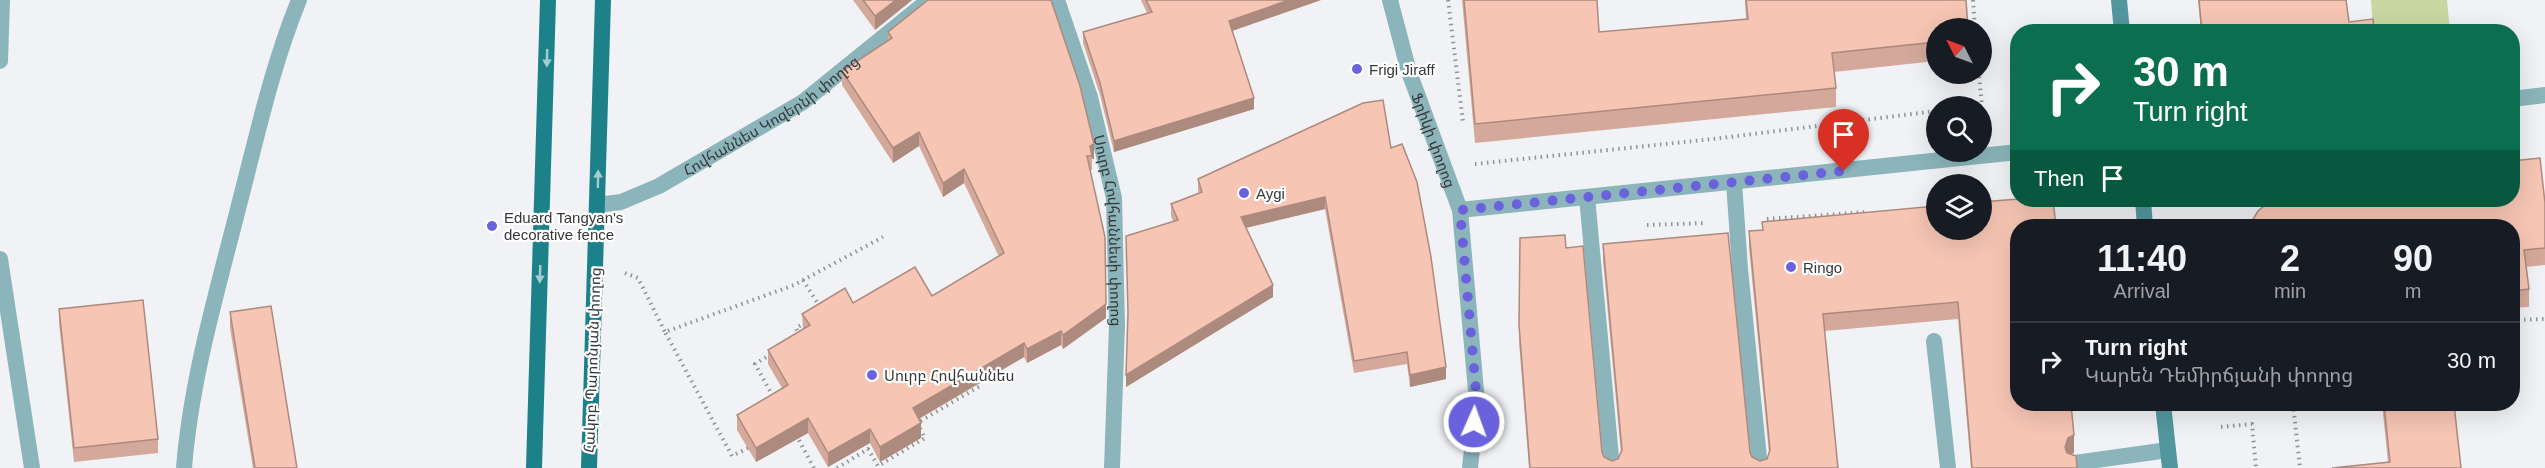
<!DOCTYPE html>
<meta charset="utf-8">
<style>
:root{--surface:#171b24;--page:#20242c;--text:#f1f3f6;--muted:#9ea1a6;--line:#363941}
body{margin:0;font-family:Helvetica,"Noto Sans Armenian",sans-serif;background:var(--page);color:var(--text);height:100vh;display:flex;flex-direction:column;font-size:22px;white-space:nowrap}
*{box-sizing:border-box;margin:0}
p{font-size:20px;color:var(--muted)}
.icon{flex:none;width:33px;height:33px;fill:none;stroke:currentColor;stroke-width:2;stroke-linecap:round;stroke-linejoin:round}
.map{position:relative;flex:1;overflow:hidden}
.drawer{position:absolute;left:2010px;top:219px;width:510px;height:192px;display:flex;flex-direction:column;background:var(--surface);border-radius:24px;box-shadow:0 6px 24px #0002}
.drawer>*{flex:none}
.hud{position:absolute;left:2010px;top:24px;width:510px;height:183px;border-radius:24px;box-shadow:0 6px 24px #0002;background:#0b6e4f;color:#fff;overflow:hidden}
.needle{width:39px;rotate:312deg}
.tools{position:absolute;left:1926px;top:18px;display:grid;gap:12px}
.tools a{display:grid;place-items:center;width:66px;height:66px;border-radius:50%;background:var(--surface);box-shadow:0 6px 24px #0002;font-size:30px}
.pin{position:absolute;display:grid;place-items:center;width:51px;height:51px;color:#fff;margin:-62px -26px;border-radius:50% 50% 50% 0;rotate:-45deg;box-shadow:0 0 6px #0007}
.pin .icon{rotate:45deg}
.me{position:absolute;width:66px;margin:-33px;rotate:2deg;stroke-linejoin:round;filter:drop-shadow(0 0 4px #0008)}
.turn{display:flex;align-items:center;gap:21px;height:126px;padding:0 24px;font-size:27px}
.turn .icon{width:78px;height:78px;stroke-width:2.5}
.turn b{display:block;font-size:42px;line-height:51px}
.then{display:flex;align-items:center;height:57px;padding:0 24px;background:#0003;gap:12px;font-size:22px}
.eta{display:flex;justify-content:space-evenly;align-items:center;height:102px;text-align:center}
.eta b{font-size:36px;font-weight:800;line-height:42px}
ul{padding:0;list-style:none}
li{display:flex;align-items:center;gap:18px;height:78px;padding:0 24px;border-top:2px solid var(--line)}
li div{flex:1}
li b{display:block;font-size:22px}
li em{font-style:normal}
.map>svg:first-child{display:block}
.green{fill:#c9d8a2}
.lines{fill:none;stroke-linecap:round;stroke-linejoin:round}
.path{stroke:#919294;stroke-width:4;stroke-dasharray:1.5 4.5;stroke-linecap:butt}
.service{stroke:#8bb5ba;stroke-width:16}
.minor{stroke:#8bb5ba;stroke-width:16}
.tertiary{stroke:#8bb5ba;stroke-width:16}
.secondary{stroke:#53979e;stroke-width:16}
.primary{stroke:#1d818a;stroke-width:16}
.wall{fill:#d4a99b}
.shaded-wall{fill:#ac8a7e}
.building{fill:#f6c5b4;stroke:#ac8a7e;stroke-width:1.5}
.oneway{fill:#a5cdd0}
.route{stroke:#6a62dc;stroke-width:10;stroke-dasharray:0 18}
.poi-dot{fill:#6a62dc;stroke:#fff;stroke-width:2}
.labels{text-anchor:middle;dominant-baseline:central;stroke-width:4.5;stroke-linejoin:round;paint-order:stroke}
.poi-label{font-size:15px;fill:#363738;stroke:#fff;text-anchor:start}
.street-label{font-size:15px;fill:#363738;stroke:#fff}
</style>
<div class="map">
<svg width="2545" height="468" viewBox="0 0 2545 468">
<rect width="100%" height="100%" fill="#f1f2f5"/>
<!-- green -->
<polygon class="green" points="2371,0 2447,0 2450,31 2373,31"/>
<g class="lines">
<!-- path -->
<g class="path">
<polyline points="1448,0 1463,122"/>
<polyline points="1973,0 1975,28"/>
<polyline points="1974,106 1982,106 1979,74"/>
<polyline points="1475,164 1722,138 1936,111"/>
<polyline points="1767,219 1867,212"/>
<polyline points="1647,225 1705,223"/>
<polyline points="625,273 638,278 665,332"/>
<polyline points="803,280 820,307"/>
<polyline points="2512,320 2545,319"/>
<polyline points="799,336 796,328 806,322"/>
<polyline points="771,354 755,364 774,398"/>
<polyline points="2293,404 2300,468"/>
<polyline points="2221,427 2252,424 2256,468"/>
<polyline points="796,435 814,468"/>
<polyline points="748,448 732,456 665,332 794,285 883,237"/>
<polyline points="837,468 868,449 878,466 925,438 917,423 980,386 977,381"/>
</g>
<!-- service -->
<g class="service">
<polyline points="0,61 2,0"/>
<polyline points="1734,182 1740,269 1760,468"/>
<polyline points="1587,197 1612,468"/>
<polyline points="0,259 32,468"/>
<polyline points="1934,341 1948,468"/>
<polyline points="2075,463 2168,450"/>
<path d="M 184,468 C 191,379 217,292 239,205 C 257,136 272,66 299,0"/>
</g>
<!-- minor -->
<g class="minor">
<path id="s1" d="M 1057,0 L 1090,97 L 1114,198 L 1117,325 L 1112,468"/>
<path id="s2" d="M 597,205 L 621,202 L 659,186 L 803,102 L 929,0"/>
<polyline points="1460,210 1477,402 1470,468"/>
</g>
<!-- tertiary -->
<g class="tertiary">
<path id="s3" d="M 1390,0 L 1409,72 L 1460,210 L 2018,152"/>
<polyline points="2512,99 2545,95"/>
</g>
<!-- secondary -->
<g class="secondary">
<polyline points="2119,0 2122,32"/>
<polyline points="2143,200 2145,226"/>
<polyline points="2163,404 2170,468"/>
</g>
<!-- primary -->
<g class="primary">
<polyline points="534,468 548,0"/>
<polyline points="589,468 603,0"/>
</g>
</g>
<!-- wall -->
<g class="wall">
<polygon points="853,0 912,0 875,30"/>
<polygon points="1051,0 1094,159 1092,159 1092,170 1090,170 1106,318 1063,349 1061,345 1027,363 1024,357 919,419 921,438 880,462 870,443 828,467 808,433 756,462 737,430 737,415 782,388 768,364 768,350 803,329 802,314 853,303 932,296 999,257 964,183 943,197 919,146 893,163 842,85 842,71 888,41 888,32"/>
<polygon points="1141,0 1321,0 1232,31 1254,109 1114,152 1100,95 1083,43 1083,32 1147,13"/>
<polygon points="1462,0 1597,0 1599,32 1746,19 1745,0 1966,0 1936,28 1936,61 1834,72 1836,88 1836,107 1475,143"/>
<polygon points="2198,0 2346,0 2349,22 2374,32 2201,32"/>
<polygon points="1391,148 1446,379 1410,387 1407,364 1354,373 1325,209 1246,228 1273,297 1126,387 1173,221 1171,216 1171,204 1199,193 1198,191 1198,179"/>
<polygon points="2268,200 2512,200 2545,203 2545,265 2526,267 2529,289 2529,307 2512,308 2512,226 2268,202"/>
<polygon points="1936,206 2074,453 2071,454 2077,468 1971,468 1958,319 1825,331 1838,468 1529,468 1519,342 1520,238 1566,248 1602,452 1604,457 1612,461 1618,459 1621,453 1603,261 1603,244 1750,452 1752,457 1760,461 1767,459 1769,453 1749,248 1749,231 1762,230 1762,222"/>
<polygon points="59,309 158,439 158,453 74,462 59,323"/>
<polygon points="230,312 297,468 253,468 230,328"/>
<polygon points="2382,404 2454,404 2461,468 2388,462"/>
</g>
<!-- shaded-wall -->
<g class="shaded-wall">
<polygon points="896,0 912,0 875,30 875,16"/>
<polygon points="1289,0 1321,0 1229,32 1229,21"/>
<polygon points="1254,98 1254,109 1114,152 1114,141"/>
<polygon points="919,132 919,146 893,163 893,148"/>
<polygon points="1094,144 1094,159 1092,159 1090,146"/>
<polygon points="964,169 964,183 943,197 943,183"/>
<polygon points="1325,197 1325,209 1241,229 1241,217"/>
<polygon points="1273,285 1273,297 1126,387 1126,375"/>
<polygon points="1106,304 1106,318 1063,349 1063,335"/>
<polygon points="1061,331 1061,345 1027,363 1027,349"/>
<polygon points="1024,343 1024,357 913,422 913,408"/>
<polygon points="1446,367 1446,379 1410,387 1410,375"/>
<polygon points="808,418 808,433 756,462 756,448"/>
<polygon points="921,423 921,438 880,462 880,447"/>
<polygon points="870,429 870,443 828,467 828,453"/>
<polygon points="2074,435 2074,453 2068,455 2065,447 2068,438"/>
</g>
<!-- building -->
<g class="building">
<polygon points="863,0 896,0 875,16"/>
<polygon points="928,0 1051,0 1080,86 1094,144 1090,146 1092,156 1087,156 1105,237 1106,304 1063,335 1061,331 1027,349 1024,343 913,408 921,423 880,447 870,429 828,453 808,418 756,448 737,415 788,385 768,350 810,325 802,314 845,288 853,303 915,267 932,296 1004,253 964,169 943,183 919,132 893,148 842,71 892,38 888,32"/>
<polygon points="1146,0 1289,0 1229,21 1254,98 1114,141 1100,83 1083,32 1152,12"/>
<polygon points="1464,0 1597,0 1599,32 1748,19 1746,0 1966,0 1968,28 1936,28 1936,42 1832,53 1836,88 1475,124"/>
<polygon points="2199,0 2346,0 2349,22 2373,19 2374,32 2202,32"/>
<polygon points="2068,28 2068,32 2035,32 2035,31"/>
<polygon points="1383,100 1391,148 1402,144 1417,182 1431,257 1446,367 1410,375 1407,352 1354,361 1325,197 1241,217 1273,285 1126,375 1128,313 1126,236 1178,220 1171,204 1202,192 1198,179 1363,103"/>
<polygon points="2540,158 2545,203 2545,248 2524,250 2529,289 2512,291 2512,226 2249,226 2258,211 2270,201 2270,200 2512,200 2512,161"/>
<polygon points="2018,199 2053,200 2056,226 2018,226 2018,404 2071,404 2074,435 2068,438 2065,447 2067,453 2076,456 2077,468 1972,468 1958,302 1823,314 1838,468 1530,468 1519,325 1520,238 1565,235 1566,248 1583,246 1602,452 1604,457 1612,461 1618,459 1622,450 1603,244 1728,233 1750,452 1752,457 1760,461 1767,459 1770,450 1749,231 1763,230 1762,222 1936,206 1936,230 1982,230 1982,202"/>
<polygon points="143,300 158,439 74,448 59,309"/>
<polygon points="271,306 297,468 255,468 230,312"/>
<polygon points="2384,404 2454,404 2461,468 2332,468 2390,462"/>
</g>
<!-- one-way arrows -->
<defs><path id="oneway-solid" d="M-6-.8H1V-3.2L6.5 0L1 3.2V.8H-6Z" transform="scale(1.5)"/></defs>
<g class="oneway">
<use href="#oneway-solid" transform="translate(547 58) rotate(91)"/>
<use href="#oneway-solid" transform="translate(598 179) rotate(-89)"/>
<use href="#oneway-solid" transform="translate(540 274) rotate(92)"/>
</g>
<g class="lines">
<!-- route -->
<polyline class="route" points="1474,422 1477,402 1460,210 1844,171"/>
</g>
<!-- markers -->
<g class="poi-dot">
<circle cx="1357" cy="69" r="6"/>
<circle cx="1244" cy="193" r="6"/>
<circle cx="492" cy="226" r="6"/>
<circle cx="1791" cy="267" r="6"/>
<circle cx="872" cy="375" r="6"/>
</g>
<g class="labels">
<!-- poi labels -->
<g class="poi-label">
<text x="1369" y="69">Frigi Jiraff</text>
<text x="1256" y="193">Aygi</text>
<text x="504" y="217">Eduard Tangyan's<tspan x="504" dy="17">decorative fence</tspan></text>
<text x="1803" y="267">Ringo</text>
<text x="884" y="375">Սուրբ Հովհաննես</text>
</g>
<!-- street labels -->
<g class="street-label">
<text stroke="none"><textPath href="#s2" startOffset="198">Հովհաննես Կոզերնի փողոց</textPath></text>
<text stroke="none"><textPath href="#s3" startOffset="147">Ֆրիկի փողոց</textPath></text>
<text stroke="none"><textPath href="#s1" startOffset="238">Սուրբ Հովհաննեսի փողոց</textPath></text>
<text transform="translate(592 360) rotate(-88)">Հակոբ Պարոնյան փողոց</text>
</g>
</g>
</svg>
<div class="tools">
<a><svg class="needle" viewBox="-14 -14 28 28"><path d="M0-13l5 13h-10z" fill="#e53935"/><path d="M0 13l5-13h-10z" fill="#9ea1a6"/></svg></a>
<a><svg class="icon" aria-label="search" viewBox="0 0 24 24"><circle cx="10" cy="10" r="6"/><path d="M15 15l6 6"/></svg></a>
<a><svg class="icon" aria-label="layers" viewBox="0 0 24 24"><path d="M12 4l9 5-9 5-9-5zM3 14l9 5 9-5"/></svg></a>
</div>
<div class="pin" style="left:1844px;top:171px;background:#d93025"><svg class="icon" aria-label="arrive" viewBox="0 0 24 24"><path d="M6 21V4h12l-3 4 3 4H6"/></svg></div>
<svg class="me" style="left:1474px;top:422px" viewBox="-20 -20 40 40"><circle r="17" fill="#6a62dc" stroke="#fff" stroke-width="3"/><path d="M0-11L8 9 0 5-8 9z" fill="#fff"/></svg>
<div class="hud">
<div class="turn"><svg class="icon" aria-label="right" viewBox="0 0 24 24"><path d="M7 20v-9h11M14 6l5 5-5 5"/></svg><div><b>30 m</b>Turn right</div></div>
<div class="then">Then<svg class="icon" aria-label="arrive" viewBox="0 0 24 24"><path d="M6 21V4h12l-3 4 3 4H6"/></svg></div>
</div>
<section class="drawer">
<div class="eta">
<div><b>11:40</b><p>Arrival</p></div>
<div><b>2</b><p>min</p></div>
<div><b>90</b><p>m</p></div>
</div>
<ul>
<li><svg class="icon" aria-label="right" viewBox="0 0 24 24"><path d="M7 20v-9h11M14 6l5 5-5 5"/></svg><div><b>Turn right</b><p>Կարեն Դեմիրճյանի փողոց</p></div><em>30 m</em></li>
</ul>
</section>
</div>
